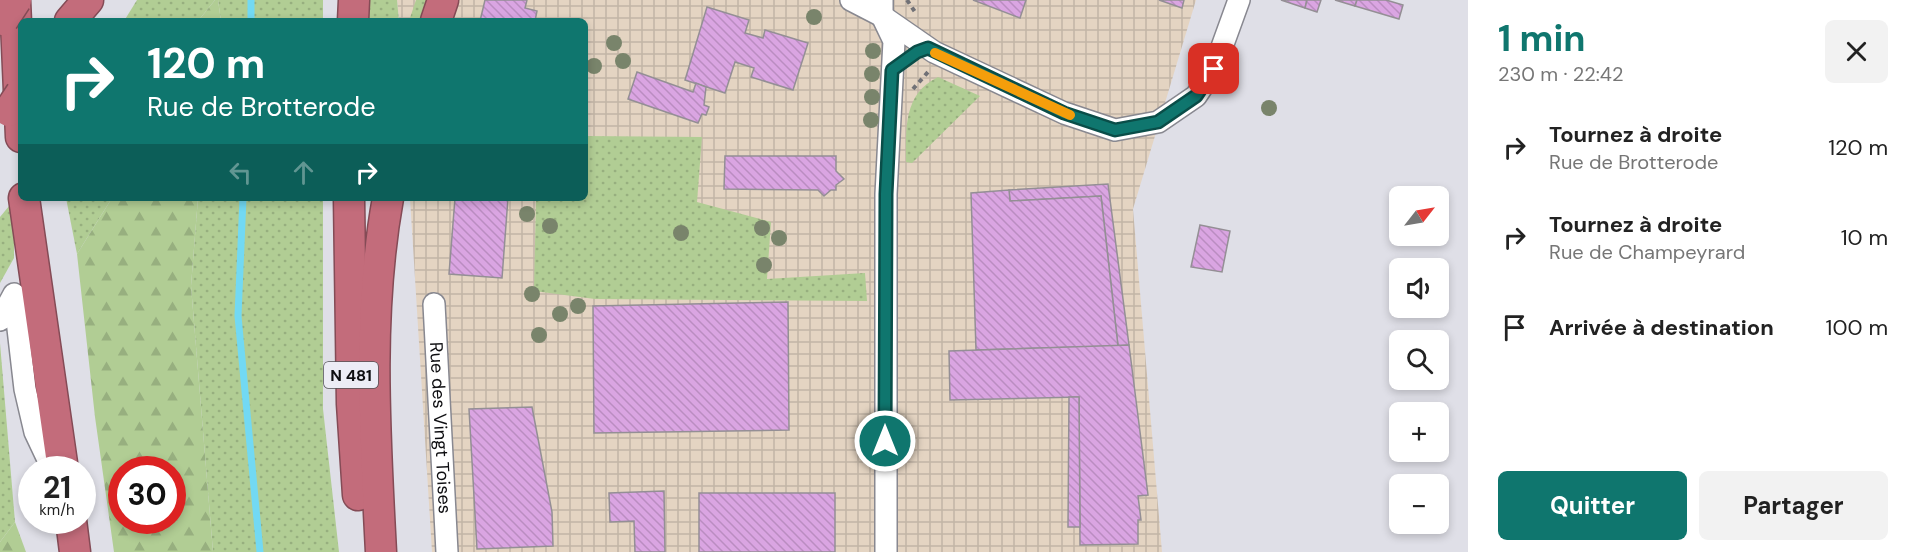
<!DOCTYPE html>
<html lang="fr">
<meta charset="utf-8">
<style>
:root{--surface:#fff;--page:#f2f2f2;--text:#222;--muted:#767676;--accent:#0f766e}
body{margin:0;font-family:"DM Sans",sans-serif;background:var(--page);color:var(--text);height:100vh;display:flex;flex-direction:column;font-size:22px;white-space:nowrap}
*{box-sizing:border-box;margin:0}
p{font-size:20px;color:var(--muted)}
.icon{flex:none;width:33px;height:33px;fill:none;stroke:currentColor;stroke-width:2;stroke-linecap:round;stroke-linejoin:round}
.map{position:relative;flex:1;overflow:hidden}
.drawer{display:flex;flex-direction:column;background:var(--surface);width:450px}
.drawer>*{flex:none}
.banner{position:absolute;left:18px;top:18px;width:570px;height:183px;border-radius:9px;box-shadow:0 3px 9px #0003;background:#0f766e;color:#fff;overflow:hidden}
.needle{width:39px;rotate:59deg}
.fabs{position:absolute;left:1389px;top:186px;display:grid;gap:12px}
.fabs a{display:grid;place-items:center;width:60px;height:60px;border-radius:9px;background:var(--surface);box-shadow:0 3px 9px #0003;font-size:30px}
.speed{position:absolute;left:18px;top:456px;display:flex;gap:12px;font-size:30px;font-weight:700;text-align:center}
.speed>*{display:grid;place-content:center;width:78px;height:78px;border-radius:50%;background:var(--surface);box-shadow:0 3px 9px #0003;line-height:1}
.speed small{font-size:15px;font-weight:400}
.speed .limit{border:9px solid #d22;background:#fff;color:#111}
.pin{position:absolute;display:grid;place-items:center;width:51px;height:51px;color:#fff;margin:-26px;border-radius:12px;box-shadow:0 3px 9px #0006}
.me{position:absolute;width:66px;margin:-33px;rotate:0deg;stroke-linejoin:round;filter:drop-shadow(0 0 4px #0008)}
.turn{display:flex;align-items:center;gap:21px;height:126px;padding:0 30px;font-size:27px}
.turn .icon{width:78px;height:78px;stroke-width:2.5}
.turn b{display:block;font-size:42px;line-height:51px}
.lanes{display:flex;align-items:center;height:57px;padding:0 30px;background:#0003;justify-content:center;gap:30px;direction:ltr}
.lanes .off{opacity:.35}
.round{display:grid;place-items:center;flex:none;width:63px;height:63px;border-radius:9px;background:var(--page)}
.overview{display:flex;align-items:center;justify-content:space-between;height:102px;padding:0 30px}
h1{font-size:36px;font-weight:700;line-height:45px;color:var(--accent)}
.button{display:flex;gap:12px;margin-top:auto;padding:12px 30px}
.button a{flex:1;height:69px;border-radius:9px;background:var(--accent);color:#fff;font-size:24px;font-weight:700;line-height:69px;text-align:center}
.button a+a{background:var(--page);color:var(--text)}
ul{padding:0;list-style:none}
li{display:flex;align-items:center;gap:18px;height:90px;padding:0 30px}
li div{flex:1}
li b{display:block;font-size:22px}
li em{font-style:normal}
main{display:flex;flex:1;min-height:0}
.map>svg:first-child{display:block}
.industrial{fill:url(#industrial-grid)}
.grass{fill:url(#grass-dots)}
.forest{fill:url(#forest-firs);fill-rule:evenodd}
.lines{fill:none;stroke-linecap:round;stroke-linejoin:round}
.stream{stroke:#72d9f3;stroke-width:7}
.building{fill:url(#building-back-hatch);stroke:#948f95;stroke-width:1.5}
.minor-casing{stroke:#888890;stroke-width:24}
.highway-casing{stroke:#844b56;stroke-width:33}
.path{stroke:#717176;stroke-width:4;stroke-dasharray:4.5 4.5;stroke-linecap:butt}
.minor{stroke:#fff;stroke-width:21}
.highway{stroke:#c36c7b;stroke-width:30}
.highway-bridge-casing{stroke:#844b56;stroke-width:33;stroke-linecap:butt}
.highway-bridge{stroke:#c36c7b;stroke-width:30}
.tree{fill:#79846b}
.route-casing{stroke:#0a4d48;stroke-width:15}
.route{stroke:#0f766e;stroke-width:10}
.slow{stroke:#f59e0b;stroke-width:10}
.labels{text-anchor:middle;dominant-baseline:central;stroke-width:6;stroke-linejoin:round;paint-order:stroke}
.shield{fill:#ececf5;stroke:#515155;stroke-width:1.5}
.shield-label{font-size:16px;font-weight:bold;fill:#0e0e11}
.street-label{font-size:18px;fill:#0e0e11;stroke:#ececf5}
</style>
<main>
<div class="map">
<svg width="1468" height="552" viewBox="0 0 1468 552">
<defs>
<pattern id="industrial-grid" width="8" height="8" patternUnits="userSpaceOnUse" patternTransform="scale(1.5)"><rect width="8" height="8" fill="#e4d4c2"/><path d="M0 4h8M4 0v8" fill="none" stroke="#c2b5a6"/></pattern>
<pattern id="grass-dots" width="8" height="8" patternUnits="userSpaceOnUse" patternTransform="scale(1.5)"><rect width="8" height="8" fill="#b1cd94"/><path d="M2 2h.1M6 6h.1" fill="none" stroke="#97af7f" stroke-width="1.8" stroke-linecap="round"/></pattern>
<pattern id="forest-firs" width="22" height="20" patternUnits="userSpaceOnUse" patternTransform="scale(1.5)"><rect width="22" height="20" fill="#b1cd94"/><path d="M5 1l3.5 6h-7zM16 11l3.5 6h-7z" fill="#97af7f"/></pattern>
<pattern id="building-back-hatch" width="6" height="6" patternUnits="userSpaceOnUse" patternTransform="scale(1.5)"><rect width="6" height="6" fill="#daa5e2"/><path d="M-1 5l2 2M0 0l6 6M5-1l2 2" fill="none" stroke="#ba8dc1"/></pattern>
</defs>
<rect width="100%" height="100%" fill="#dfdfe7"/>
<!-- industrial -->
<polygon class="industrial" points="397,0 1196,0 1133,209 1162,552 432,552 410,198 585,198 585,21 399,21"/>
<!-- grass -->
<g class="grass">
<polygon points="137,0 215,0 198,21 124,21"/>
<polygon points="218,0 323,0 323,21 221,21"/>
<polygon points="369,0 397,0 399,21 369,21"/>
<polygon points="416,0 431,0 425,21 409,21"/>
<path d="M 938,77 L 980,96 L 912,163 L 906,162 C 906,129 903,94 938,77 Z"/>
<polygon points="585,136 702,137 697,202 771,222 767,279 865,273 867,301 595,299 534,291 536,198 585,198"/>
<polygon points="66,198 112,198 77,254"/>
<polygon points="198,198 323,198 323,409 339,552 213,552 191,286"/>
<polygon points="14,200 14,258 0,283 0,217"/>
<polygon points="0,343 15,522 0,542"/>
</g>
<!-- forest -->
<g class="forest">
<polygon points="215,0 218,0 221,21 198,21"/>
<path d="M 112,198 L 198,198 L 191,286 L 213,552 L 114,552 L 95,417 L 77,254 ZM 122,470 L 172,470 L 172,520 L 122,520 Z"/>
<polygon points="15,522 26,552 0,552 0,542"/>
</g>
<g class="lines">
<!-- stream -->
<g class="stream">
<polyline points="251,21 251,0"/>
<polyline points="243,198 238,316 260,552"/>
</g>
</g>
<!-- building -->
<g class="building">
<polygon points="485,0 527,0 525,8 537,11 535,21 480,21"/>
<polygon points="973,0 1026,0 1020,18"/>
<polygon points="1159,0 1184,0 1182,8"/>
<polygon points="1281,0 1307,0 1305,8"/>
<polygon points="1307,0 1321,0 1317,12 1305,8"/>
<polygon points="1335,0 1357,0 1355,6"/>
<polygon points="1357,0 1386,0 1403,5 1399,19 1355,6"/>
<polygon points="707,7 749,20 745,33 763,38 765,30 808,43 793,90 751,77 754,68 735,62 725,93 685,80"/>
<polygon points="637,72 693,92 696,83 706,87 704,105 709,107 706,115 702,114 698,123 628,99"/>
<polygon points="725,156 836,156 836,171 844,179 836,185 836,190 831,190 824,196 818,190 724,189"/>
<polygon points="1108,184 1129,345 1118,346 1101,196 1010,201 1009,190"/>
<polygon points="1009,190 1010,201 1101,196 1118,346 976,350 971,193"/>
<polygon points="455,198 508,198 502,278 449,274"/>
<polygon points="1200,225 1230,231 1222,272 1191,267"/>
<polygon points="788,302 789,430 594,433 593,306"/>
<polygon points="1129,345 1148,495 1138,496 1141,520 1138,520 1138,544 1080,545 1079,397 950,400 949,351"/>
<polygon points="1069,397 1079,397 1080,527 1068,527"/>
<polygon points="532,407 552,512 553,546 477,549 469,409"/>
<polygon points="664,491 665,552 635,552 634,521 610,522 609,493"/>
<rect x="699" y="493" width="136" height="59"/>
</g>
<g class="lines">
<!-- minor casing -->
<g class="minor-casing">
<g id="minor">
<polyline points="851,0 882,16 934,52 1064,113 1115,130 1158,122 1196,96 1214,69 1239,0"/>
<polyline points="882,0 882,16 894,41 886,194 886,552"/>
<path id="s1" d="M 434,304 L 447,552"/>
<polyline points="0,320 14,294 25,389 35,432 53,470"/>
</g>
</g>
<!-- highway casing -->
<g class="highway-casing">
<g id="highway">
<polyline points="15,0 21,137"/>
<polyline points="70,21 88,0"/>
<polyline points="353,21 354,0"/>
<polyline points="436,21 443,0"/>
<polyline points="24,198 63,470"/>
<polyline points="349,198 352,404 358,495"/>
<polyline points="71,520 75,552"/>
<path d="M 381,552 C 375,435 367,314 388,198"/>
</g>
</g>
<!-- path -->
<g class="path">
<polyline points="907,0 915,12"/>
<polyline points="913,89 928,72"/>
</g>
<!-- minor -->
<use href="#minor" class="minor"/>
<!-- highway -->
<use href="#highway" class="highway"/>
<!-- highway-bridge casing -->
<g class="highway-bridge-casing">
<g id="highway-bridge">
<polyline points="3,20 16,0"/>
<polyline points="9,111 21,93"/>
</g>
</g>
<!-- highway-bridge -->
<use href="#highway-bridge" class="highway-bridge"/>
</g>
<!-- trees -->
<g class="tree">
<circle cx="814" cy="17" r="8"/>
<circle cx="614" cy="43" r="8"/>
<circle cx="873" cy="51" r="8"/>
<circle cx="623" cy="61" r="8"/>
<circle cx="594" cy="66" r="8"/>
<circle cx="872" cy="74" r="8"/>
<circle cx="872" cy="97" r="8"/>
<circle cx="1269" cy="108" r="8"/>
<circle cx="871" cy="120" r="8"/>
<circle cx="527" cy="214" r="8"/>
<circle cx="550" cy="226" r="8"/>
<circle cx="762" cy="228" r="8"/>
<circle cx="681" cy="233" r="8"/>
<circle cx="779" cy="238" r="8"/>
<circle cx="764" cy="265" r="8"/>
<circle cx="532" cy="294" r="8"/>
<circle cx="578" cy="306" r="8"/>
<circle cx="560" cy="314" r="8"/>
<circle cx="539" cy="335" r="8"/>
</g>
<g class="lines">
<!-- route casing -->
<g class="route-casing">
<polyline id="route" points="885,441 886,194 892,70 917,52 928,48 1064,113 1115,130 1158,122 1196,96 1214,69"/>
</g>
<!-- route -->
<use href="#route" class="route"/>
<!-- slow -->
<polyline class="slow" points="935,53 1070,115"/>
</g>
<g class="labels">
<!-- shield labels -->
<rect class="shield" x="324" y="362" width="54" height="26" rx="4.5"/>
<g class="shield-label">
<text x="351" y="375">N 481</text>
</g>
<!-- street labels -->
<g class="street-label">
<text stroke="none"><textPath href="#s1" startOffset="124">Rue des Vingt Toises</textPath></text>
</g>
</g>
</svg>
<div class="fabs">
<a><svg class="needle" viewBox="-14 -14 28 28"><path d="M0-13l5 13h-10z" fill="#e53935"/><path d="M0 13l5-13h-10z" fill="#767676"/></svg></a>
<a><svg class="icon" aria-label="sound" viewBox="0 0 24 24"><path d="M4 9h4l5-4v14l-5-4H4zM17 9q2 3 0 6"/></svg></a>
<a><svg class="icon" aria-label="search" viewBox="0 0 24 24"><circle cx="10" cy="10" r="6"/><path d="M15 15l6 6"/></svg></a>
<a>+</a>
<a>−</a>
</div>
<div class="speed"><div>21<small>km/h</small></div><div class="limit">30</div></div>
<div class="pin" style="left:1214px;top:69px;background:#d93025"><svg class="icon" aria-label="arrive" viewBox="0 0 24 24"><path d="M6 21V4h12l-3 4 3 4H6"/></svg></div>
<svg class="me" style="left:885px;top:441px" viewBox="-20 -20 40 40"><circle r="17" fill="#0f766e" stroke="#fff" stroke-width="3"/><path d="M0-11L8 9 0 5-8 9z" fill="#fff"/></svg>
<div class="banner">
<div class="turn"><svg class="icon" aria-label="right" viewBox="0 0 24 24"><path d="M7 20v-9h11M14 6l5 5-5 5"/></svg><div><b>120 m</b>Rue de Brotterode</div></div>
<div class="lanes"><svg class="icon off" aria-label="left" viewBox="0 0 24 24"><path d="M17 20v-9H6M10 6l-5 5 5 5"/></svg><svg class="icon off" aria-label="ahead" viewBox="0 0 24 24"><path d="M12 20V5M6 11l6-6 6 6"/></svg><svg class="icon" aria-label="right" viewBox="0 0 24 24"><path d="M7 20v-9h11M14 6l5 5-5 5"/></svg></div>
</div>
</div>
<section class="drawer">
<div class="overview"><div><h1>1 min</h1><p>230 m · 22:42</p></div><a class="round"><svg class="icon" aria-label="close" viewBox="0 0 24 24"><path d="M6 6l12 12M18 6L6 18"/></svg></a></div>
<ul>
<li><svg class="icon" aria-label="right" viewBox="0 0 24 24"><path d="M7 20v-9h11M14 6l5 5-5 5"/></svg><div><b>Tournez à droite</b><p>Rue de Brotterode</p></div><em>120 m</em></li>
<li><svg class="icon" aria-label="right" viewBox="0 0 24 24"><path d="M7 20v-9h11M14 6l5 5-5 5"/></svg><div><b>Tournez à droite</b><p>Rue de Champeyrard</p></div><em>10 m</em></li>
<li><svg class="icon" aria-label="arrive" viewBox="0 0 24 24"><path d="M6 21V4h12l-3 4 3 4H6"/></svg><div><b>Arrivée à destination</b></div><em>100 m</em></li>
</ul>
<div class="button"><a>Quitter</a><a>Partager</a></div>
</section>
</main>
